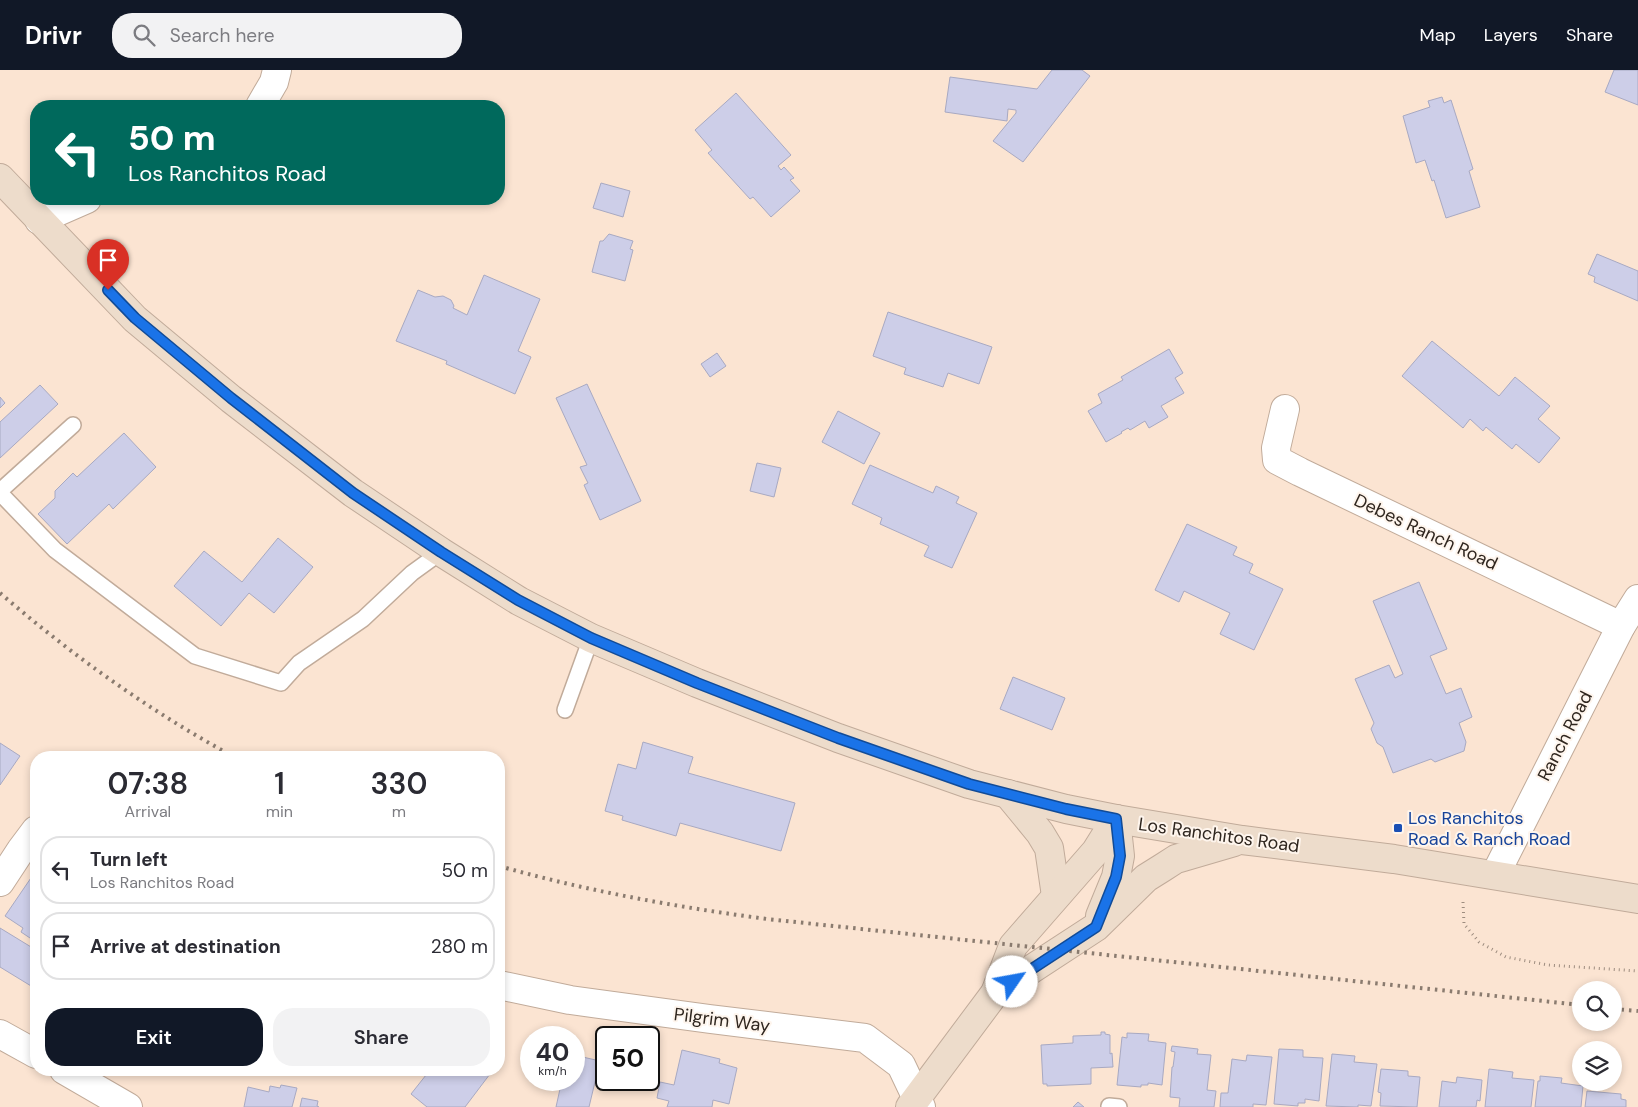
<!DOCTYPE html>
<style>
:root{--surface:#fff;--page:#f2f2f3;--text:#2b2b33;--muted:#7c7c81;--line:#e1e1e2;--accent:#111827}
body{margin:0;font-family:"DM Sans",sans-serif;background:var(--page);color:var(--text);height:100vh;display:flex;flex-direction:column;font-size:19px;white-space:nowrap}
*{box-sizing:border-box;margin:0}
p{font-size:16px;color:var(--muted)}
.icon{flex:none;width:28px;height:28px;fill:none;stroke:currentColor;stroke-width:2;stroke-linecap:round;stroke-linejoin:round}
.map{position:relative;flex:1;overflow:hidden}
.side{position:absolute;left:30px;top:681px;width:475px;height:325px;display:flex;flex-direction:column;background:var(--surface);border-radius:20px;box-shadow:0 2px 8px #0003}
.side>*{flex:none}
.hud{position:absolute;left:30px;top:30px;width:475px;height:105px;border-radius:20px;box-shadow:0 2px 8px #0003;background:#00695c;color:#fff;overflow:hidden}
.buttons{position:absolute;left:1572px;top:911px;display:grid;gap:10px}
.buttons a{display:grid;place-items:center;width:50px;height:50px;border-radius:50%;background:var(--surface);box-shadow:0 2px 8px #0003;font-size:25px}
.speed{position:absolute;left:520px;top:956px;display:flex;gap:10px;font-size:25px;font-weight:700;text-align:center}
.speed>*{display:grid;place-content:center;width:65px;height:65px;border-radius:50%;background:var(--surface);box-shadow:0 2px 8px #0003;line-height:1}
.speed small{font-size:12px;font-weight:400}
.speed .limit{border:2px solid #111;border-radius:8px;background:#fff;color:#111}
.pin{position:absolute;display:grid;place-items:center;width:42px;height:42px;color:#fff;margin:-51px -21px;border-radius:50% 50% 50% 0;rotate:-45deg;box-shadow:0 0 5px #0007}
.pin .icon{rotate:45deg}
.me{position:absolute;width:55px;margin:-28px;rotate:57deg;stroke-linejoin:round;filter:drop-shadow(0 0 4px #0008)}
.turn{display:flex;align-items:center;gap:18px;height:105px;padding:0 15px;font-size:22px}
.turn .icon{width:65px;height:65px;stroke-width:2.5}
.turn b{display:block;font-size:35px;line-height:42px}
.eta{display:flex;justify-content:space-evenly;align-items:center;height:85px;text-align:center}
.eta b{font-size:30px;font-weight:600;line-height:35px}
.action{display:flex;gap:10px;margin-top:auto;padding:10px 15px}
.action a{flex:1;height:58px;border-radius:20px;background:var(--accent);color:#fff;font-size:20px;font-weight:600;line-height:58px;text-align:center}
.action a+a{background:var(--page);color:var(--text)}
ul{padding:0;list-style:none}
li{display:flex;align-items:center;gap:15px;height:68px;margin:0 10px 8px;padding:0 5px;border:2px solid var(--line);border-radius:20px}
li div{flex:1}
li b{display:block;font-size:19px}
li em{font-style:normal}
header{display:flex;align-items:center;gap:30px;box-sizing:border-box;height:70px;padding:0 25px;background:var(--accent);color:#fff}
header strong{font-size:24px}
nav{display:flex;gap:28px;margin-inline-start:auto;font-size:18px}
.search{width:350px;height:45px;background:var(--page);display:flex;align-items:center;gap:12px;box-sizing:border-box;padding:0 18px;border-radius:20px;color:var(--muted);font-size:19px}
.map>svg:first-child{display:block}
.building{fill:#cdcee8;stroke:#a8a9c2}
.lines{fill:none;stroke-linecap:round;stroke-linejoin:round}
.service-casing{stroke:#c1ab9a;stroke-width:18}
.minor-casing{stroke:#c1ab9a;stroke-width:30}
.secondary-casing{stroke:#c1ab9a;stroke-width:30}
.path{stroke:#9d8c7f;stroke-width:3;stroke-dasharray:1 4;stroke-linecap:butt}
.service{stroke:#fff;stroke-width:15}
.minor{stroke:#fff;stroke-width:28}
.secondary{stroke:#eddccb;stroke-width:28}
.rail{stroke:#8a7b6f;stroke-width:4;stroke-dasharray:2.5 5;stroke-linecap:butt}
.route-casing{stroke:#114b97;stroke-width:12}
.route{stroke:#1a73e8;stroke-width:9}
.transit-dot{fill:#1a4fb4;stroke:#fef5ed;stroke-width:2}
.labels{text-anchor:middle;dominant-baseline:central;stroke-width:4;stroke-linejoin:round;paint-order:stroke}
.street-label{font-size:18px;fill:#2f261f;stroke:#fef5ed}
.transit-label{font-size:18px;fill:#164399;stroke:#fef5ed;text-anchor:start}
</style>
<header>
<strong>Drivr</strong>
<div class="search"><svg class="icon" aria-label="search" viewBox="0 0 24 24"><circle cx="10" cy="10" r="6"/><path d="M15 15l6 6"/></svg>Search here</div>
<nav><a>Map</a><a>Layers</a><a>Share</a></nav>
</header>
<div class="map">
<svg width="1638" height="1037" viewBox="0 0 1638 1037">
<rect width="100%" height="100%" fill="#fbe4d2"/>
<!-- building -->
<g class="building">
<polygon points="1052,0 1082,0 1090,6 1023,92 993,71 1016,43 1016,40 1008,39 1007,51 945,42 950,7 1037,19"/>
<polygon points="1614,0 1638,0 1638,35 1605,22"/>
<polygon points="736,23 791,85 778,96 781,100 784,97 794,108 790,110 800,121 771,147 753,127 750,129 708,83 712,80 695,60"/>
<polygon points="1442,27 1444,33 1451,30 1473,99 1469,101 1480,137 1446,148 1434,110 1432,111 1425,90 1416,93 1403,46 1430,37 1428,31"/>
<polygon points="601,113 630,121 623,147 593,138"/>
<polygon points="609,164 633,171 630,179 633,180 625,211 592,202 600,171 603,171"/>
<polygon points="1597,184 1638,201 1638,231 1594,212 1595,207 1588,204"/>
<polygon points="484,205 540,229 518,281 531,287 515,324 446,294 447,291 396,271 418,220 435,227 443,226 451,230 454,236 453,238 467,245"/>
<polygon points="888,242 992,277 979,314 948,303 943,317 904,304 906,298 873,286"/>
<polygon points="1432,271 1499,326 1515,307 1550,336 1538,349 1560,368 1539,393 1516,374 1512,379 1486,357 1483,361 1470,349 1463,358 1402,306"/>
<polygon points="1169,279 1183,303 1175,308 1184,323 1161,336 1168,347 1149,358 1145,351 1130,360 1128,358 1121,362 1122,363 1106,372 1088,341 1102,333 1098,324 1123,310 1121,307"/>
<polygon points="717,283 726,296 710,307 701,294"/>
<polygon points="587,314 641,431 600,450 584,415 588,413 580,397 587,395 556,328"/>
<polygon points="40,315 58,334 0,388 0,352"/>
<polygon points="0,327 5,333 0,338"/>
<polygon points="838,341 880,363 864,394 822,372"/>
<polygon points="124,363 156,397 113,439 109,434 67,474 38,444 55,428 55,421 73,403 77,407"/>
<polygon points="757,393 781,398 774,427 750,421"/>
<polygon points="870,395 933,423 936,416 959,427 956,433 977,443 952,498 924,486 929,476 880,454 882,448 852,434"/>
<polygon points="1187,454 1237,477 1233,485 1253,494 1249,503 1283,519 1254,580 1220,564 1230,543 1184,521 1179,532 1155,520"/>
<polygon points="278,468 313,497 274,543 249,523 221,556 174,516 204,481 242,512"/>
<polygon points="1419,512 1447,579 1430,586 1446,624 1461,618 1472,647 1459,653 1466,672 1464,681 1435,692 1431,689 1393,703 1383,677 1377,673 1371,659 1374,653 1355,609 1389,595 1395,608 1403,604 1373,531"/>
<polygon points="1013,607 1065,628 1052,660 1000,639"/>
<polygon points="643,672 693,687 688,703 795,733 781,781 680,753 676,766 622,750 623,746 605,741 618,694 636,699"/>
<polygon points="0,673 20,686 0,715"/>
<polygon points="35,802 36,803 36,872 21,862 23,858 5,846"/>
<polygon points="0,858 36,880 36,919 0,897"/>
<polygon points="1101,962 1105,962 1105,964 1110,965 1110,984 1112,983 1113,997 1091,998 1091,1014 1047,1016 1047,1014 1043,1014 1041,975 1073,973 1073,966 1101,965"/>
<polygon points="1127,963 1149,964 1148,971 1166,973 1162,1015 1148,1013 1148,1015 1141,1015 1141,1017 1117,1015 1122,967 1127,968"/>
<polygon points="1172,976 1198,979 1197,984 1211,985 1207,1020 1216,1021 1214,1037 1179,1037 1180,1028 1170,1027 1172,997 1173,997 1175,982 1171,981"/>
<polygon points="1279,979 1303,980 1303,987 1323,988 1319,1031 1305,1029 1305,1033 1298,1033 1298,1036 1274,1034"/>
<polygon points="682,980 720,989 719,993 737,998 729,1034 713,1030 712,1037 667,1037 669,1031 657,1028 660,1012 674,1015"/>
<polygon points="1332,984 1355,986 1354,992 1377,994 1371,1036 1358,1035 1358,1037 1326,1036"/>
<polygon points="574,985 600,991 589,1037 556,1037 562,1010 574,1010"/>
<polygon points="1247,985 1272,987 1266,1035 1253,1034 1253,1037 1220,1037 1221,1023 1228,1023 1232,989 1246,991"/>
<polygon points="1381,999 1408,1001 1408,1006 1420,1007 1417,1037 1380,1036 1381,1023 1378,1022"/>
<polygon points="1489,999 1513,1002 1512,1008 1534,1010 1531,1037 1485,1037"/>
<polygon points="430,1000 493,1000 465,1037 427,1037 411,1024"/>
<polygon points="1540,1006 1562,1008 1561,1013 1583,1016 1581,1037 1535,1037 1538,1011 1540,1011"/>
<polygon points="1457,1007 1482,1010 1480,1031 1477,1030 1476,1037 1439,1037 1442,1011 1456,1013"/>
<polygon points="281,1015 297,1018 292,1037 244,1037 248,1017 269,1022 270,1016 280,1018"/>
<polygon points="1587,1021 1621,1024 1621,1029 1626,1030 1626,1037 1585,1037"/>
<polygon points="302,1028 318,1031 317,1036 319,1037 300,1037"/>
<polygon points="1078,1032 1084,1037 1073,1037"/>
</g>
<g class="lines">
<!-- service casing -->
<g class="service-casing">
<g id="service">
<polyline points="0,421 73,355"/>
<polyline points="0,423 55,480 195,586 281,613 299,593 363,549 412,503 441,482"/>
<polyline points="565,640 591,568"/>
<polyline points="1109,1036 1119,1037"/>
</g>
</g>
<!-- minor casing -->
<g class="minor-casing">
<g id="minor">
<polyline points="260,36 274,12 277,0"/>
<polyline points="39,150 87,129"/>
<polyline points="1285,339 1276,378 1277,390 1300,402 1621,556"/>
<polyline points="1495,805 1621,556 1638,529"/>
<polyline points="0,812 21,780 36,760"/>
<polyline points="499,915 570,930 710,949 865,968 901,995 921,1037"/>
<polyline points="0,964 36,984"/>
<polyline points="64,1000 128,1037"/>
</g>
</g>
<!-- secondary casing -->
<g class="secondary-casing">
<g id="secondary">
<polyline points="0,108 135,249 231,329 353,423 441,482 519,531 591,568 697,613 838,668 969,714 1066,739 1116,749 1242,770 1394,789 1638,829"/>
<polyline points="1008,724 1040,763 1049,778 1056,826"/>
<polyline points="1100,846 1116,807 1120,786 1116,749"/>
<polyline points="995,923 1096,857 1146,808 1162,798 1176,789 1234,772"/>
<polyline points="910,1037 995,923 1013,876 1096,781 1116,749"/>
</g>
</g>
<!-- path -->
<polyline class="path" points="1463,832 1464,854 1479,872 1506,887 1548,895 1638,901"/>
<!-- service -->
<use href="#service" class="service"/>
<!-- minor -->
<use href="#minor" class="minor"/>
<!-- secondary -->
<use href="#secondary" class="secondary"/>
<!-- rail -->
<g class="rail">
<path d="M 0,523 C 73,586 151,642 236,688"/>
<path d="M 499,796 C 587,821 676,837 767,849 L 1581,935"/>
<polyline points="1614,939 1638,941"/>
</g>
</g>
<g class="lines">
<!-- route casing -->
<g class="route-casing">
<polyline id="route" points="108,220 135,248 231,328 353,423 441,482 518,530 591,568 697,613 838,668 969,714 1066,739 1116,749 1120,786 1116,807 1096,857 1012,912"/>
</g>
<!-- route -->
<use href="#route" class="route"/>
</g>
<!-- markers -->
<rect class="transit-dot" x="1393" y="753" width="10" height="10" rx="2.5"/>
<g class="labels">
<!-- street labels -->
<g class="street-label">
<text transform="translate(1426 462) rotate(25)">Debes Ranch Road</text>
<text transform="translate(1565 666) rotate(-63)">Ranch Road</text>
<text transform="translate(1219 765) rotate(8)">Los Ranchitos Road</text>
<text transform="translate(722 950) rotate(7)">Pilgrim Way</text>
</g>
<!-- transit labels -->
<g class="transit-label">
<text x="1408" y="748">Los Ranchitos<tspan x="1408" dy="21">Road &amp; Ranch Road</tspan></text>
</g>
</g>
</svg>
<div class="buttons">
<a><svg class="icon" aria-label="search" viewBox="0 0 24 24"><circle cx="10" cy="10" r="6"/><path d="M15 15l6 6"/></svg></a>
<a><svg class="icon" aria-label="layers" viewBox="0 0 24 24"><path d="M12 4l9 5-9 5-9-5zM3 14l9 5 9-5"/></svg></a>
</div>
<div class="speed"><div>40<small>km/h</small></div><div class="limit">50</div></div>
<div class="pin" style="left:108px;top:220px;background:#d93025"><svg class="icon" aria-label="arrive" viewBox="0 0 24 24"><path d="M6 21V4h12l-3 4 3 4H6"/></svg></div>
<svg class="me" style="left:1012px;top:912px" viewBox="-20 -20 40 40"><circle r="19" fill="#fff"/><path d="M0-13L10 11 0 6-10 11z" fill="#1a73e8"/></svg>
<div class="hud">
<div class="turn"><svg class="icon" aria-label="left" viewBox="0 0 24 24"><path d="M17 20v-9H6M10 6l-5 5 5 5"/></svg><div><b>50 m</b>Los Ranchitos Road</div></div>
</div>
<section class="side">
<div class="eta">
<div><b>07:38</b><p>Arrival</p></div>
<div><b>1</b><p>min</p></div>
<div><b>330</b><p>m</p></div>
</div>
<ul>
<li><svg class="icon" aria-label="left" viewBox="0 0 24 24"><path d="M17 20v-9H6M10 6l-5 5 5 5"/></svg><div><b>Turn left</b><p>Los Ranchitos Road</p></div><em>50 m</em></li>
<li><svg class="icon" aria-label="arrive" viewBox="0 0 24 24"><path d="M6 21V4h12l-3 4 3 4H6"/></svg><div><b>Arrive at destination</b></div><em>280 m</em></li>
</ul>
<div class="action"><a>Exit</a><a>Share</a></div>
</section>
</div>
